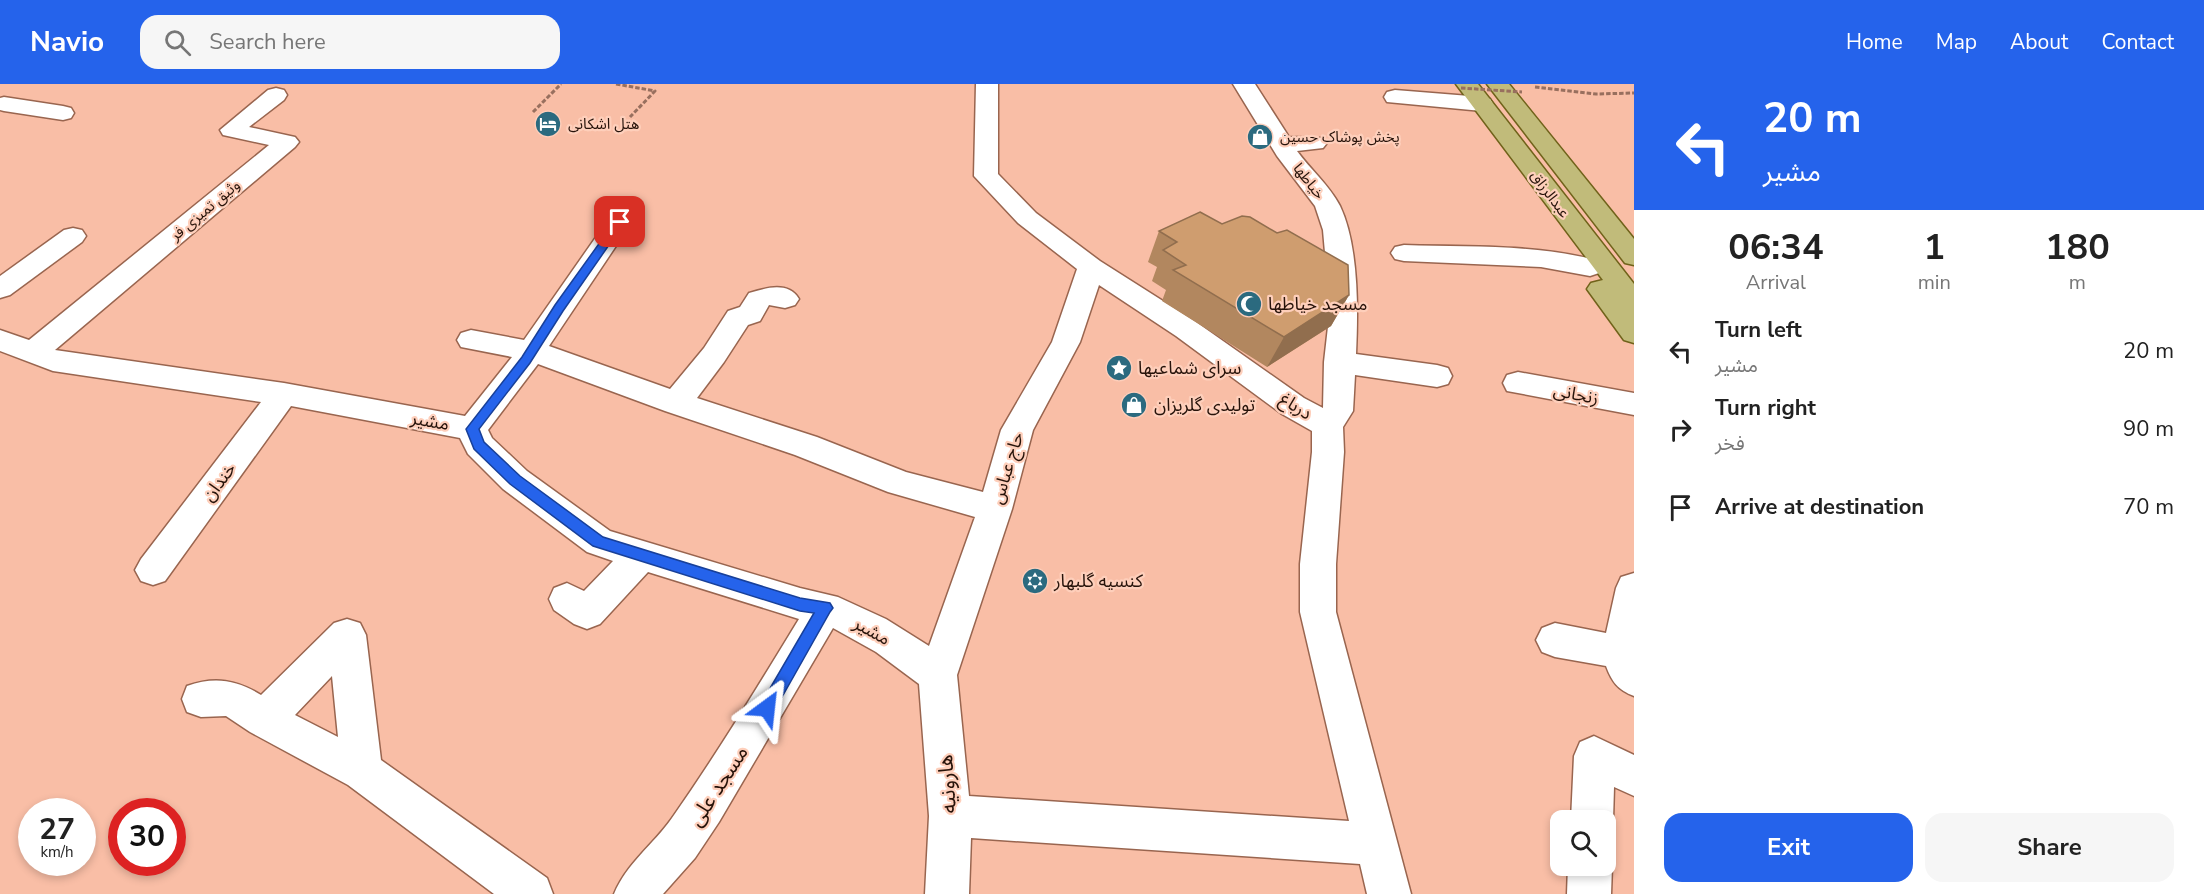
<!DOCTYPE html>
<meta charset="utf-8">
<style>
:root{--surface:#fff;--page:#f6f6f6;--text:#222;--muted:#767676;--accent:#2563eb}
body{margin:0;font-family:"Nunito Sans","Noto Sans Arabic",sans-serif;background:var(--page);color:var(--text);height:100vh;display:flex;flex-direction:column;font-size:22px;white-space:nowrap}
*{box-sizing:border-box;margin:0}
p{font-size:20px;color:var(--muted)}
.icon{flex:none;width:33px;height:33px;fill:none;stroke:currentColor;stroke-width:2;stroke-linecap:round;stroke-linejoin:round}
.map{position:relative;flex:1;overflow:hidden}
.sheet{display:flex;flex-direction:column;background:var(--surface);width:570px}
.sheet>*{flex:none}
.banner{background:#2563eb;color:#fff;overflow:hidden}
.tools{position:absolute;left:1550px;top:726px;display:grid;gap:12px}
.tools a{display:grid;place-items:center;width:66px;height:66px;border-radius:12px;background:var(--surface);box-shadow:0 3px 9px #0003;font-size:30px}
.speed{position:absolute;left:18px;top:714px;display:flex;gap:12px;font-size:30px;font-weight:700;text-align:center}
.speed>*{display:grid;place-content:center;width:78px;height:78px;border-radius:50%;background:var(--surface);box-shadow:0 3px 9px #0003;line-height:1}
.speed small{font-size:15px;font-weight:400}
.speed .limit{border:9px solid #d22;background:#fff;color:#111}
.pin{position:absolute;display:grid;place-items:center;width:51px;height:51px;color:#fff;margin:-26px;border-radius:12px;box-shadow:0 3px 9px #0006}
.me{position:absolute;width:66px;margin:-33px;rotate:30deg;stroke-linejoin:round;filter:drop-shadow(0 0 4px #0008)}
.turn{display:flex;align-items:center;gap:21px;height:126px;padding:0 30px;font-size:27px}
.turn .icon{width:78px;height:78px;stroke-width:2.5}
.turn b{display:block;font-size:42px;line-height:51px}
.eta{display:flex;justify-content:space-evenly;align-items:center;height:102px;text-align:center}
.eta b{font-size:36px;font-weight:700;line-height:42px}
.action{display:flex;gap:12px;margin-top:auto;padding:12px 30px}
.action a{flex:1;height:69px;border-radius:18px;background:var(--accent);color:#fff;font-size:24px;font-weight:700;line-height:69px;text-align:center}
.action a+a{background:var(--page);color:var(--text)}
ul{padding:0;list-style:none}
li{display:flex;align-items:center;gap:18px;height:78px;padding:0 30px}
li div{flex:1}
li b{display:block;font-size:22px}
li em{font-style:normal}
header{display:flex;align-items:center;gap:36px;box-sizing:border-box;height:84px;padding:0 30px;background:var(--accent);color:#fff}
header strong{font-size:28px}
nav{display:flex;gap:33px;margin-inline-start:auto;font-size:21px}
.search{width:420px;height:54px;background:var(--page);display:flex;align-items:center;gap:15px;box-sizing:border-box;padding:0 21px;border-radius:18px;color:var(--muted);font-size:22px}
main{display:flex;flex:1;min-height:0}
.map>svg:first-child{display:block}
.lines{fill:none;stroke-linecap:round;stroke-linejoin:round}
.minor-casing{stroke:#99654f;stroke-width:3}
.major-casing{stroke:#70621a;stroke-width:3}
.path{stroke:#986f5e;stroke-width:3;stroke-dasharray:4.5 2;stroke-linecap:butt}
.minor{fill:#fff;fill-rule:evenodd}
.major{fill:#c1bb7a;fill-rule:evenodd}
.path-bridge{stroke:#986f5e;stroke-width:3;stroke-dasharray:4.5 2;stroke-linecap:butt}
.wall{fill:#b2875f}
.shaded-wall{fill:#916e4e}
.building{fill:#cf9d6f;stroke:#916e4e;stroke-width:1.5}
.route{fill:#2563eb;stroke:#184099;stroke-width:1.5}
.labels{text-anchor:middle;dominant-baseline:central;stroke-width:4.5;stroke-linejoin:round;paint-order:stroke}
.far-poi-label{font-size:15px;fill:#27130a;stroke:#fecfbb;text-anchor:start}
.far-street-label{font-size:15px;fill:#27130a;stroke:#fecfbb}
.poi-label{font-size:18px;fill:#27130a;stroke:#fecfbb;text-anchor:start}
.street-label{font-size:18px;fill:#27130a;stroke:#fecfbb}
.near-street-label{font-size:21px;fill:#27130a;stroke:#fecfbb}
</style>
<header>
<strong>Navio</strong>
<div class="search"><svg class="icon" aria-label="search" viewBox="0 0 24 24"><circle cx="10" cy="10" r="6"/><path d="M15 15l6 6"/></svg>Search here</div>
<nav><a>Home</a><a>Map</a><a>About</a><a>Contact</a></nav>
</header>
<main>
<div class="map">
<svg width="1634" height="810" viewBox="0 0 1634 810">
<rect width="100%" height="100%" fill="#f9bea6"/>
<g class="lines">
<!-- minor casing -->
<g class="minor-casing">
<g id="minor">
<path d="M 976,0 L 998,0 L 998,90 L 1036,129 L 1100,177 L 1196,238 L 1304,314 L 1323,324 L 1324,278 L 1330,225 L 1323,146 L 1315,122 L 1277,72 L 1233,0 L 1255,0 L 1289,53 L 1323,54 L 1327,59 L 1323,64 L 1297,67 C 1310,85 1330,102 1340,122 C 1359,162 1358,227 1356,270 L 1437,281 L 1448,284 L 1452,292 L 1448,300 L 1437,303 L 1355,291 L 1353,327 L 1343,343 L 1344,368 L 1336,480 L 1336,528 L 1411,810 L 1367,810 L 1360,780 L 971,754 L 969,810 L 925,810 L 929,732 L 919,600 L 876,568 L 833,544 L 719,738 L 695,774 L 663,810 L 614,810 C 627,779 653,761 672,734 C 717,670 758,602 799,535 L 648,488 L 600,540 L 587,545 L 574,540 L 554,526 L 549,515 L 554,504 L 567,499 L 584,507 L 613,477 L 587,468 L 503,405 L 468,370 L 460,354 L 291,322 L 165,497 L 153,501 L 141,497 L 135,486 L 141,475 L 261,318 L 53,287 L 0,267 L 0,246 L 29,256 L 269,61 L 223,51 L 220,46 L 268,6 L 276,4 L 284,6 L 287,11 L 284,16 L 249,43 L 295,53 L 299,58 L 295,63 L 55,266 L 284,299 L 465,332 L 512,273 L 461,263 L 457,256 L 461,249 L 471,246 L 524,256 L 610,133 L 619,130 L 628,133 L 632,138 L 549,262 L 670,305 L 704,264 L 728,227 L 740,223 L 749,209 C 766,204 788,197 799,215 L 795,221 L 785,224 L 769,221 L 760,237 L 748,241 L 724,278 L 697,314 L 817,353 L 906,388 L 983,408 L 1001,346 L 1052,258 L 1077,185 L 1018,139 L 974,92 ZM 1099,201 L 1176,252 L 1282,330 L 1312,347 L 1312,368 L 1300,480 L 1300,528 L 1349,737 L 969,712 L 957,591 L 1012,425 L 1033,346 L 1080,258 ZM 538,280 L 665,327 L 795,371 L 888,408 L 975,433 L 929,562 L 886,535 L 838,513 L 800,504 L 610,447 L 527,387 L 492,354 L 488,346 Z"/>
<polygon points="1395,6 1482,13 1490,15 1493,20 1490,25 1482,27 1387,18 1384,13 1387,8"/>
<polygon points="4,13 63,22 71,24 74,29 71,34 63,36 4,27 0,26 0,14"/>
<polygon points="73,144 82,146 86,152 82,158 10,211 0,214 0,192 64,146"/>
<path d="M 1404,161 C 1468,163 1537,160 1599,177 L 1603,183 L 1599,189 L 1590,192 L 1541,183 L 1404,177 L 1395,175 L 1391,169 L 1395,163 Z"/>
<polygon points="1518,288 1634,309 1634,331 1507,307 1503,299 1507,291"/>
<path d="M 1634,489 L 1634,612 C 1618,606 1612,598 1606,582 L 1555,573 L 1542,568 L 1536,556 L 1542,544 L 1555,539 L 1606,549 L 1616,504 L 1621,493 Z"/>
<path d="M 347,535 L 360,539 L 366,551 L 381,676 L 547,794 L 553,810 L 494,810 L 348,701 L 250,648 L 226,632 L 201,633 L 187,628 L 182,615 L 187,602 C 215,592 237,596 261,611 L 334,539 ZM 332,592 L 338,653 L 295,631 Z"/>
<polygon points="1594,652 1634,671 1634,712 1614,703 1613,736 1605,752 1605,736 1571,736 1574,672 1580,658"/>
<polygon points="1605,766 1612,782 1611,810 1567,810 1568,782 1605,782"/>
</g>
</g>
<!-- major casing -->
<g class="major-casing">
<g id="major">
<polygon points="1456,0 1478,0 1634,200 1634,259 1624,256 1587,205 1591,199 1603,196"/>
<polygon points="1487,0 1509,0 1634,155 1634,181 1625,179"/>
</g>
</g>
<!-- path -->
<g class="path">
<polyline points="616,0 655,7 630,33"/>
<polyline points="1535,3 1596,10 1634,9"/>
<polyline points="533,28 561,0"/>
</g>
<!-- minor -->
<use href="#minor" class="minor"/>
<!-- major -->
<use href="#major" class="major"/>
<!-- path-bridge -->
<polyline class="path-bridge" points="1461,4 1522,8"/>
</g>
<!-- wall -->
<polygon class="wall" points="1159,147 1349,211 1331,242 1267,283 1162,217 1166,206 1152,197 1157,183 1148,178"/>
<!-- shaded-wall -->
<polygon class="shaded-wall" points="1349,211 1331,242 1267,283 1284,253"/>
<!-- building -->
<polygon class="building" points="1200,128 1222,140 1242,132 1250,133 1277,149 1287,146 1348,181 1349,211 1284,253 1173,186 1186,181 1163,166 1177,158 1159,147"/>
<!-- route -->
<polygon class="route" points="620,135 625,138 563,227 530,279 479,345 484,358 520,392 603,453 800,514 830,519 833,524 830,528 773,629 767,631 762,629 759,624 762,618 814,529 800,527 593,462 510,400 474,365 466,345 522,273 555,221 616,136"/>
<!-- icons -->
<defs>
<g id="hotel-disc" transform="scale(1.35)"><circle r="9.5" fill="#2b6a7f" stroke="#fecfbb"/><path d="M-6-4.5h1.5V1H6V5H4.5V3h-9V5H-6ZM-4 0a1.8 1.8 0 1 1 3.6 0ZM.5 0V-2.5h3Q6-2.5 6 0Z" fill="#fff"/></g>
<g id="shop-disc" transform="scale(1.35)"><circle r="9.5" fill="#2b6a7f" stroke="#fecfbb"/><path d="M-5-2.5h2.3a2.7 3.5 0 0 1 5.4 0H5L5.5 6h-11ZM-1.5-2.5h3a1.5 2.3 0 0 0-3 0Z" fill="#fff"/></g>
<g id="mosque-disc" transform="scale(1.35)"><circle r="9.5" fill="#2b6a7f" stroke="#fecfbb"/><path d="M3.5-4.9A6 6 0 1 0 3.5 4.9A5 5 0 1 1 3.5-4.9Z" fill="#fff"/></g>
<g id="sight-disc" transform="scale(1.35)"><circle r="9.5" fill="#2b6a7f" stroke="#fecfbb"/><path d="M0-6L1.8-2.2L6-1.7L2.9 1.2L3.7 5.4L0 3.3L-3.7 5.4L-2.9 1.2L-6-1.7L-1.8-2.2Z" fill="#fff"/></g>
<g id="synagogue-disc" transform="scale(1.35)"><circle r="9.5" fill="#2b6a7f" stroke="#fecfbb"/><path d="M0-6.5L5.6 3.2H-5.6ZM0 6.5L5.6-3.2H-5.6Z" fill="#fff"/></g>
</defs>
<g fill-rule="evenodd">
<use href="#hotel-disc" x="548" y="40"/>
<use href="#shop-disc" x="1260" y="53"/>
<use href="#mosque-disc" x="1249" y="220"/>
<use href="#sight-disc" x="1119" y="284"/>
<use href="#shop-disc" x="1134" y="321"/>
<use href="#synagogue-disc" x="1035" y="497"/>
</g>
<g class="labels">
<!-- far-poi labels -->
<g class="far-poi-label">
<text x="568" y="40">هتل اشکانی</text>
<text x="1280" y="53">پخش پوشاک حسین</text>
</g>
<!-- far-street labels -->
<g class="far-street-label">
<text transform="translate(1309 97) rotate(52)">خیاطها</text>
<text transform="translate(1550 110) rotate(53)">عبدالرزاق</text>
<text transform="translate(205 126) rotate(-40)">وثیق تمیزی فر</text>
</g>
<!-- poi labels -->
<g class="poi-label">
<text x="1268" y="220">مسجد خیاطها</text>
<text x="1138" y="284">سرای شماعیها</text>
<text x="1154" y="321">تولیدی گلریزان</text>
<text x="1054" y="497">کنسیه گلبهار</text>
</g>
<!-- street labels -->
<g class="street-label">
<text transform="translate(1576 310) rotate(11)">زنجانی</text>
<text transform="translate(1296 322) rotate(33)">درباغ</text>
<text transform="translate(430 337) rotate(10)">مشیر</text>
<text transform="translate(1007 384) rotate(-73)">حاج عباس</text>
<text transform="translate(219 398) rotate(-53)">خندان</text>
<text transform="translate(872 547) rotate(29)">مشیر</text>
</g>
<!-- near-street labels -->
<g class="near-street-label">
<text transform="translate(947 700) rotate(-94)">هارونیه</text>
<text transform="translate(718 702) rotate(-57)">مسجد علی</text>
</g>
</g>
</svg>
<div class="tools">
<a><svg class="icon" aria-label="search" viewBox="0 0 24 24"><circle cx="10" cy="10" r="6"/><path d="M15 15l6 6"/></svg></a>
</div>
<div class="speed"><div>27<small>km/h</small></div><div class="limit">30</div></div>
<div class="pin" style="left:620px;top:138px;background:#d93025"><svg class="icon" aria-label="arrive" viewBox="0 0 24 24"><path d="M6 21V4h12l-3 4 3 4H6"/></svg></div>
<svg class="me" style="left:767px;top:624px" viewBox="-20 -20 40 40"><path d="M0-17L14 15 0 8-14 15z" fill="#2563eb" stroke="#fff" stroke-width="4"/></svg>
</div>
<section class="sheet">
<div class="banner">
<div class="turn"><svg class="icon" aria-label="left" viewBox="0 0 24 24"><path d="M17 20v-9H6M10 6l-5 5 5 5"/></svg><div><b>20 m</b>مشیر</div></div>
</div>
<div class="eta">
<div><b>06:34</b><p>Arrival</p></div>
<div><b>1</b><p>min</p></div>
<div><b>180</b><p>m</p></div>
</div>
<ul>
<li><svg class="icon" aria-label="left" viewBox="0 0 24 24"><path d="M17 20v-9H6M10 6l-5 5 5 5"/></svg><div><b>Turn left</b><p>مشیر</p></div><em>20 m</em></li>
<li><svg class="icon" aria-label="right" viewBox="0 0 24 24"><path d="M7 20v-9h11M14 6l5 5-5 5"/></svg><div><b>Turn right</b><p>فخر</p></div><em>90 m</em></li>
<li><svg class="icon" aria-label="arrive" viewBox="0 0 24 24"><path d="M6 21V4h12l-3 4 3 4H6"/></svg><div><b>Arrive at destination</b></div><em>70 m</em></li>
</ul>
<div class="action"><a>Exit</a><a>Share</a></div>
</section>
</main>
